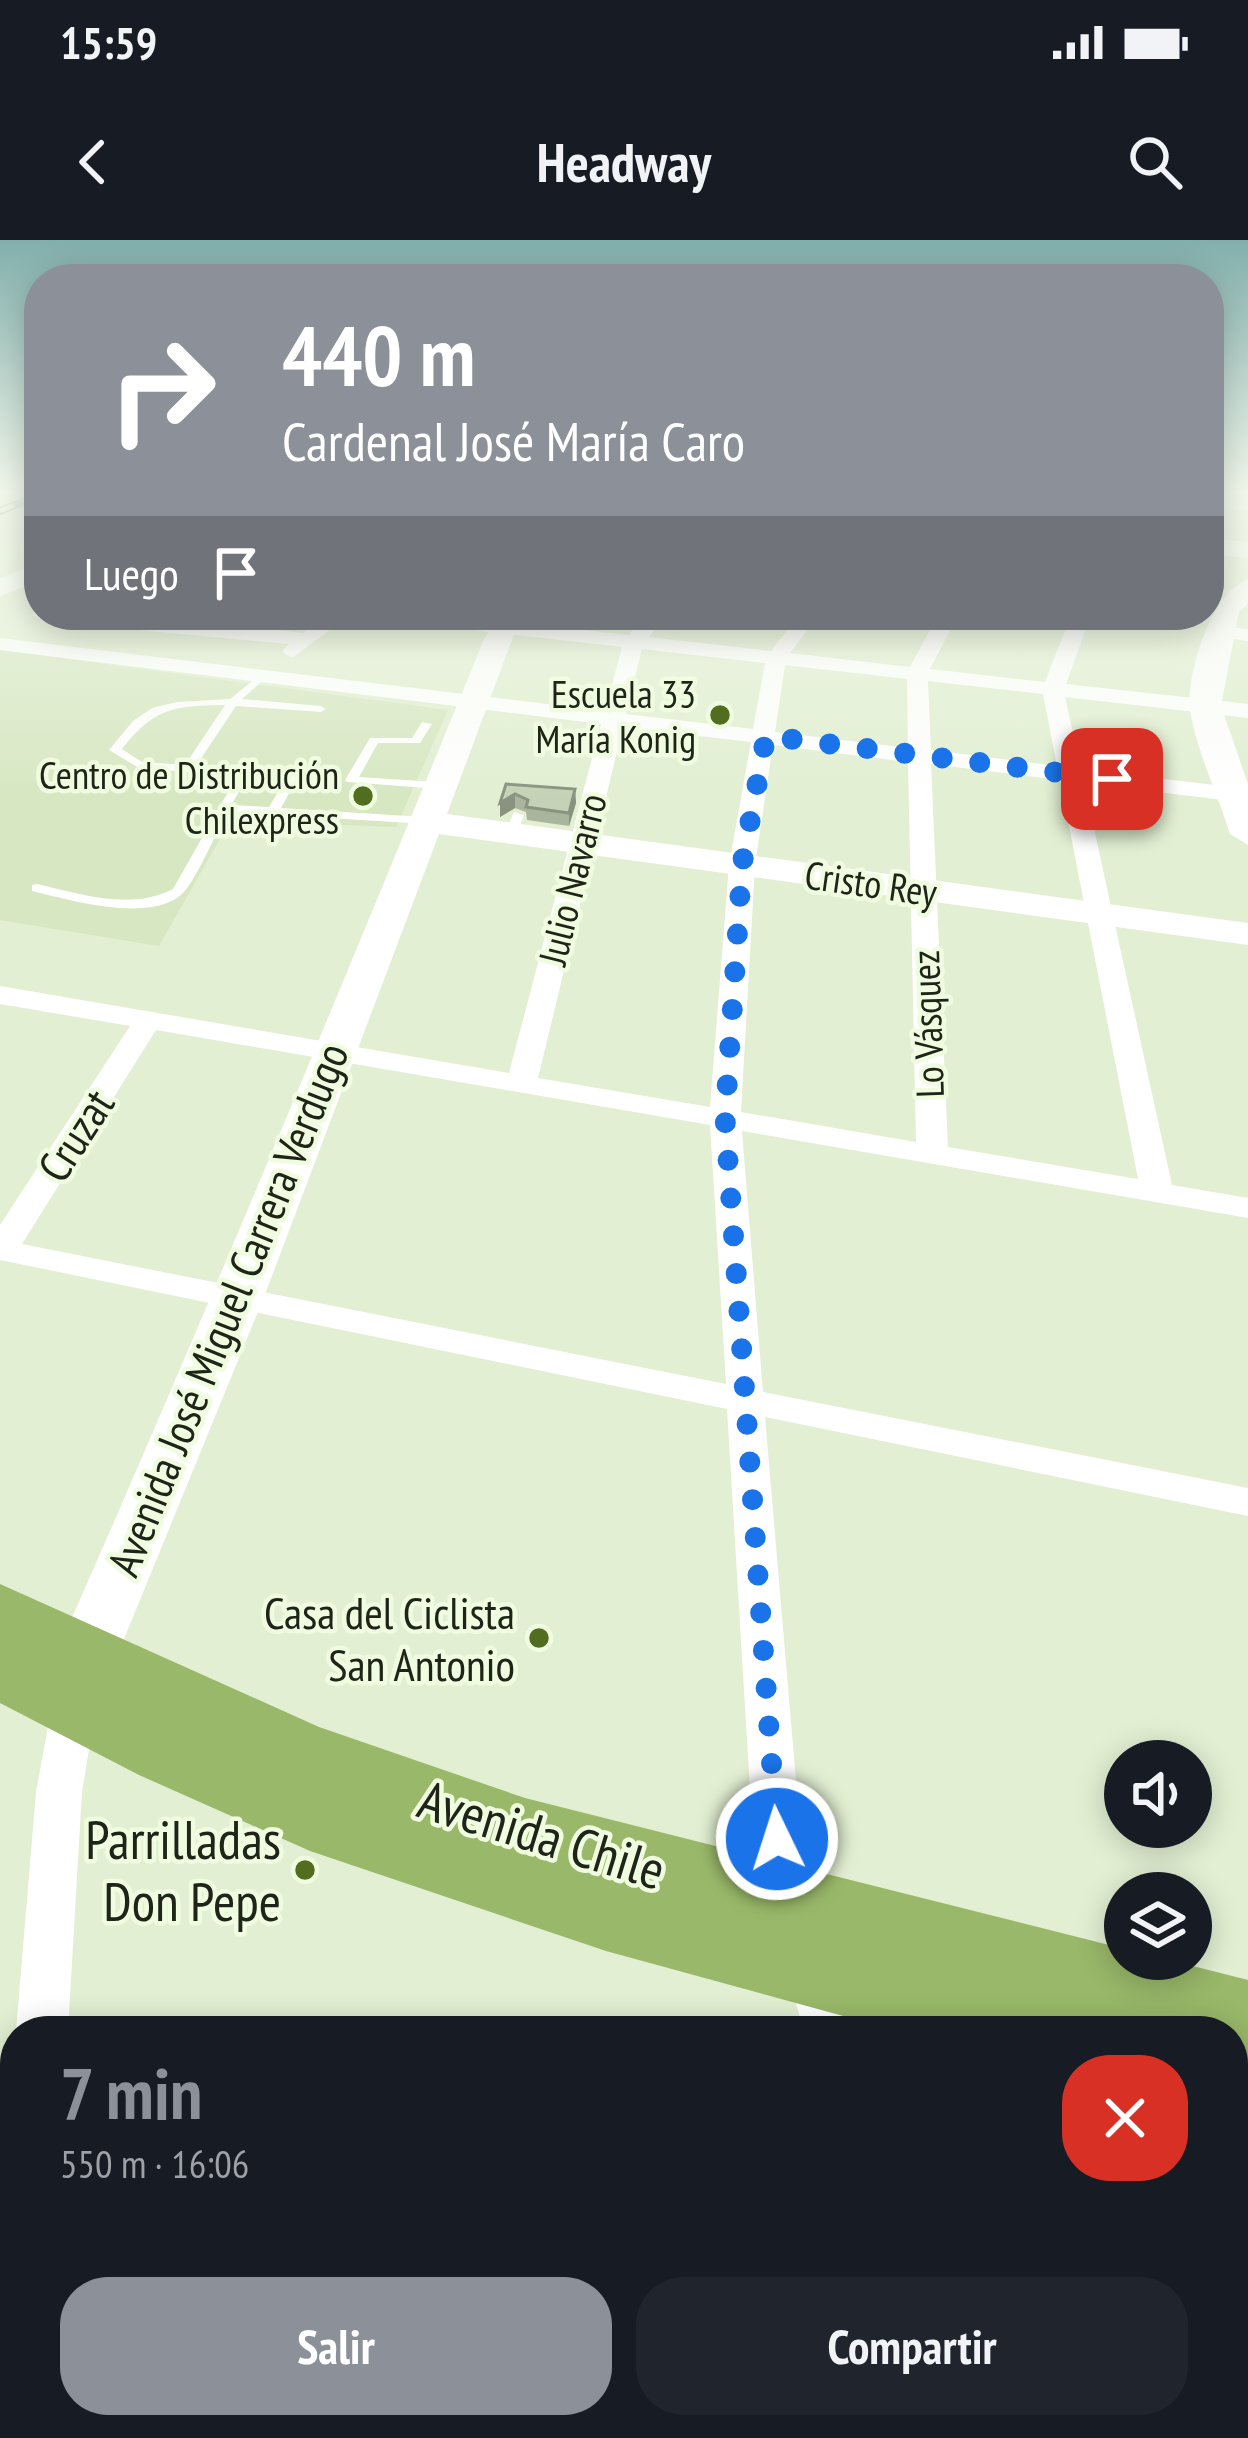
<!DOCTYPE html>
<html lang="es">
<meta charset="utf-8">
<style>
:root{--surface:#171b24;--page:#20242c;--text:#f1f3f6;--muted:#9ea1a6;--accent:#8c9099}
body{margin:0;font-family:"PT Sans Narrow",sans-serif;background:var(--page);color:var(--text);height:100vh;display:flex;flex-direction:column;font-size:45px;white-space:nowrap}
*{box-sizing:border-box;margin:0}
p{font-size:39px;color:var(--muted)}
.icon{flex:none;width:66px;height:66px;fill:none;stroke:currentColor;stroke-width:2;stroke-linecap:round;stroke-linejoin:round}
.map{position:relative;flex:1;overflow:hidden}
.details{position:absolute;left:0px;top:1776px;width:1248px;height:423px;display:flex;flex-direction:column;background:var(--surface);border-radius:48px 48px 0 0;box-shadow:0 6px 30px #0003}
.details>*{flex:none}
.hud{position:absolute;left:24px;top:24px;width:1200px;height:366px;border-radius:48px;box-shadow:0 6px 30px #0003;background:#8c9099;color:#fff;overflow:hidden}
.tools{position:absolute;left:1104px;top:1500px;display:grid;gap:24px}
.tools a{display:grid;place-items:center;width:108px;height:108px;border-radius:50%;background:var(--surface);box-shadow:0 6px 30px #0003;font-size:60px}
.pin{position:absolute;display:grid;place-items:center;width:102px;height:102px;color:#fff;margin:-51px;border-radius:24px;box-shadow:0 6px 18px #0006}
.me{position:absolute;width:132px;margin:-66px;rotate:356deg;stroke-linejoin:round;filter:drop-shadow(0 0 9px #0008)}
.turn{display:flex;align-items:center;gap:42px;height:252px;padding:0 60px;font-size:54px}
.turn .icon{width:156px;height:156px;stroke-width:2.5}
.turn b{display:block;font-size:84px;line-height:102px}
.then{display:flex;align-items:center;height:114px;padding:0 60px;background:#0003;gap:24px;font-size:45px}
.round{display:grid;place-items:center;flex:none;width:126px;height:126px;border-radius:48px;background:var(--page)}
.head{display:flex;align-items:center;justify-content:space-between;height:204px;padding:0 60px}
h1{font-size:72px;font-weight:700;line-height:90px;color:var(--accent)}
.cta{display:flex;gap:24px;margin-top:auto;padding:24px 60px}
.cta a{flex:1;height:138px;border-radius:48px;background:var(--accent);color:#fff;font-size:48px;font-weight:700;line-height:138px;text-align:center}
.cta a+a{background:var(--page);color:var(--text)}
.status{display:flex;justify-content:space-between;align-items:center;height:84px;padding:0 60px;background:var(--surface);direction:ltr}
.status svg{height:33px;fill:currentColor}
header{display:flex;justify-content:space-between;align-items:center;height:156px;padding:0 60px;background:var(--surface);font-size:54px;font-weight:700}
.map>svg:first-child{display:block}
.built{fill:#d7e7c2}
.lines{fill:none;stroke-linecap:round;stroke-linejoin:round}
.lane{fill:#fff;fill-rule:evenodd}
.street{fill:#fff;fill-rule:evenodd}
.secondary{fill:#fff;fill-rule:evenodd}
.highway{fill:#99b869;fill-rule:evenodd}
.rail-casing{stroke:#3e4436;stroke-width:8}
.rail{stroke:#effcdf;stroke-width:4.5;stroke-dasharray:15;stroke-linecap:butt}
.wall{fill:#a9b59c}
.shaded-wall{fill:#8a937f}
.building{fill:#c5d2b5;stroke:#8a937f;stroke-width:3}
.route{stroke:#1a73e8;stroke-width:21;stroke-dasharray:0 37.8}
.poi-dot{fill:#526d1f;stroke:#effcdf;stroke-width:4.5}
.labels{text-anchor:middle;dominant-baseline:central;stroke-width:9;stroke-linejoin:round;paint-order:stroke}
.far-poi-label{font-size:39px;fill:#1f2419;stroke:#effcdf;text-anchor:end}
.far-street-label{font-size:39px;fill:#1f2419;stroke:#effcdf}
.street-label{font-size:45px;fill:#1f2419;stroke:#effcdf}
.poi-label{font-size:45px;fill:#1f2419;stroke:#effcdf;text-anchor:end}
.near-street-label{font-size:54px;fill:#1f2419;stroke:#effcdf}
.near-poi-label{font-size:54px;fill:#1f2419;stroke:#effcdf;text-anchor:end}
</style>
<div class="status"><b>15:59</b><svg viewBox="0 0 49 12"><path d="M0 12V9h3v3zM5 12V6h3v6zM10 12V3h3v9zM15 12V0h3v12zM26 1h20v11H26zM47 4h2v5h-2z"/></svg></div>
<header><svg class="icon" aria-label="back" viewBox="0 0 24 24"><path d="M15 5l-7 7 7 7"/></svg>Headway<svg class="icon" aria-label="search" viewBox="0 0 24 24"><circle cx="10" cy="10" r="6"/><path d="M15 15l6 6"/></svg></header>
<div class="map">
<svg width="1248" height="2198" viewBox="0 0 1248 2198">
<rect width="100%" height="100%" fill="#e2efd2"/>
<!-- built -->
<polygon class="built" points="0,410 448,470 396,587 230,581 159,706 0,680"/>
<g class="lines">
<!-- lane -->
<g class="lane">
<path d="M 261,434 L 265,435 L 265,439 L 242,459 L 321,466 L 326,469 L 321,472 L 236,466 L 196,526 L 296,535 L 298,537 L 281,568 L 423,577 L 427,578 L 427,584 L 227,572 C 217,591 195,643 181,655 C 147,683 70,660 32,651 L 32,645 L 37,644 C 81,654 131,671 173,649 L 237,536 L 139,528 L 109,510 L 133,481 L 152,468 L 177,462 L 230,459 ZM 225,465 L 185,525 L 142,522 L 122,509 C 155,467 174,466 225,465 ZM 248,537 L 285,540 L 269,567 L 231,565 Z"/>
<polygon points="422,482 432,484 420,503 378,503 359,537 437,542 443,546 441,549 347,542 345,540 370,498 412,498"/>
<polygon points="514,572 524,575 517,593 511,597 505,593"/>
</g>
<!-- street -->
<g class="street">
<polygon points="1209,257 1248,261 1248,271 1209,267"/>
<polygon points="39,370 39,375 176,385 185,380 303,393 327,375 350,375 292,418 282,412 289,404 43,381 33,375"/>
<path d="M 385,375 L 448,375 L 629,395 L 646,375 L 667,375 L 649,397 L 771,411 L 799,375 L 819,375 L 790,413 L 910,427 L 938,375 L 958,375 L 930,429 L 1045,442 L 1071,375 L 1091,375 L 1066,444 L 1248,464 L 1248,478 L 1065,457 L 1081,529 L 1248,549 L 1248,563 L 1084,543 L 1172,945 L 1248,958 L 1248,978 L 742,891 L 763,1152 L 1248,1248 L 1248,1276 L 765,1177 L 801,1599 L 812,1668 L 805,1683 L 788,1689 L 771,1683 L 753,1599 L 727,1169 L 0,1020 L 0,985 L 130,786 L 0,764 L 0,746 L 509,833 L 601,484 L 0,410 L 0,398 L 605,471 L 622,407 L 395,381 ZM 642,409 L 765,423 L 753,489 L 626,474 ZM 785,425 L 907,439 L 908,508 L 775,492 ZM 928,441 L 1043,454 L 1057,526 L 931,510 ZM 623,487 L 751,502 L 729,625 L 710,867 L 538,838 ZM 773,505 L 908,522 L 916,902 L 741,872 L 755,625 ZM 931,524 L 1060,540 L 1138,939 L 948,907 ZM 156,790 L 710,885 L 726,1144 L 22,1004 Z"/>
<polygon points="1220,386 1248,389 1248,401 1213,396 1213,388"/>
<polygon points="77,1432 92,1437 99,1449 82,1552 68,1791 16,1791 36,1552 55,1449 62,1437"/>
<polygon points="810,1704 828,1711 856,1791 804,1791 785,1726 792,1711"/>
<polygon points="15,2072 15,2184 33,2184 31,2198 0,2198 0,2078"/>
<polygon points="921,2184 981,2184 986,2198 926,2198"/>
</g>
<!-- secondary -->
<g class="secondary">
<polygon points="1209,298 1248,302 1248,318 1209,314"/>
<polygon points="39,323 39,341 0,356 0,338"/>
<path d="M 1248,340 L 1248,363 L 1239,372 L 1221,466 L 1248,544 L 1248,605 L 1230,594 C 1218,555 1196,510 1190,469 C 1186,435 1212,349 1248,340 Z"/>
<path d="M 501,375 L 529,375 L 513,397 L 447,574 L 1248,683 L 1248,705 L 439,594 L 264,1057 L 117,1416 L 108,1432 L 86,1439 L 64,1432 L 55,1416 C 205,1078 346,736 485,397 Z"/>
<polygon points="0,1993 15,1994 15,2074 0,2073"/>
<polygon points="357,2184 465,2184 471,2198 363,2198"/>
</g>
<!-- highway -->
<polygon class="highway" points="0,1344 319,1487 525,1558 1125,1709 1125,1719 1165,1719 1248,1740 1248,1888 1233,1884 1233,1791 1126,1791 1099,1784 1102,1791 898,1791 606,1711 310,1611 139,1535 0,1463"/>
<!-- rail casing -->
<g class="rail-casing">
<polyline id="rail" points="0,271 39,255"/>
</g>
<!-- rail -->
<use href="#rail" class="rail"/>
</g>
<!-- wall -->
<polygon class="wall" points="506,544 575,549 576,563 569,586 527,580 526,572 515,568 500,577 500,563"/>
<!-- shaded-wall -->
<g class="shaded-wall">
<polygon points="575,549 576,563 569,586 569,573"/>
<polygon points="515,554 515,568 500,577 500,563"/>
</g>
<!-- building -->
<polygon class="building" points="506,544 575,549 569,573 526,567 528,560 515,554 500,563"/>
<!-- sky -->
<linearGradient id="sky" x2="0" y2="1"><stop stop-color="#81afac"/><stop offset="0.45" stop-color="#f2f8eb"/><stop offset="1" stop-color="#f2f8eb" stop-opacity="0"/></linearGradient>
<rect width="1248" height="560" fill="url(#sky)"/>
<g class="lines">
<!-- route -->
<polyline class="route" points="777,1599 725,878 742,625 766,496 1112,539"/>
</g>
<!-- markers -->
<g class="poi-dot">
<circle cx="720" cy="475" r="12"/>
<circle cx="363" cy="556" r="12"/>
<circle cx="539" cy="1398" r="12"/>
<circle cx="305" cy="1630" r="12"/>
</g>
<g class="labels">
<!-- far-poi labels -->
<g class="far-poi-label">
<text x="696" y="453">Escuela 33<tspan x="696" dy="45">María Konig</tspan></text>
<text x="339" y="534">Centro de Distribución<tspan x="339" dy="45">Chilexpress</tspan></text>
</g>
<!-- far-street labels -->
<g class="far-street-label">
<text transform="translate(572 639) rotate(-76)">Julio Navarro</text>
<text transform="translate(871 643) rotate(8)">Cristo Rey</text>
<text transform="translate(927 784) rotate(-92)">Lo Vásquez</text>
</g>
<!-- street labels -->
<g class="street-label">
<text transform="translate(75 895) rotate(-57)">Cruzat</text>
<text transform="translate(227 1069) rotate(-68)">Avenida José Miguel Carrera Verdugo</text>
</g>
<!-- poi labels -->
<g class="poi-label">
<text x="515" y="1372">Casa del Ciclista<tspan x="515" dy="52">San Antonio</tspan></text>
</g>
<!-- near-street labels -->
<g class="near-street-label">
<text transform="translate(542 1594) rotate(17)">Avenida Chile</text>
</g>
<!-- near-poi labels -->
<g class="near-poi-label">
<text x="281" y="1599">Parrilladas<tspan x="281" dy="62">Don Pepe</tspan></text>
</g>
</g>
</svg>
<div class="tools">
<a><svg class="icon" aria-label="sound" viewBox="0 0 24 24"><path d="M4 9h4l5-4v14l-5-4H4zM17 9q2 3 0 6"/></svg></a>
<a><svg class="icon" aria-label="layers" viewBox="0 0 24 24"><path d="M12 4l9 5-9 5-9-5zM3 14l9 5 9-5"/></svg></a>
</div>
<div class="pin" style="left:1112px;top:539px;background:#d93025"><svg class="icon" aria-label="arrive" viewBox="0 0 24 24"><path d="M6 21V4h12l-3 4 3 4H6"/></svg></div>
<svg class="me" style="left:777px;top:1599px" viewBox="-20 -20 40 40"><circle r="17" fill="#1a73e8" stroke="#fff" stroke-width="3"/><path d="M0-11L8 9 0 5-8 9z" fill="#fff"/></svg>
<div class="hud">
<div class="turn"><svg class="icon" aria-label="right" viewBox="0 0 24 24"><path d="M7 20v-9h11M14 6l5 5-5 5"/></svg><div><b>440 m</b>Cardenal José María Caro</div></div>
<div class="then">Luego<svg class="icon" aria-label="arrive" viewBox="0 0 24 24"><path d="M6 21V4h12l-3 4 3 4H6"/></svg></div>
</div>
<section class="details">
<div class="head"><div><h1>7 min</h1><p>550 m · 16:06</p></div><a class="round" style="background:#d93025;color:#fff"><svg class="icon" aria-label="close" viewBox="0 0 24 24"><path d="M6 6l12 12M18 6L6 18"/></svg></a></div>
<div class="cta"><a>Salir</a><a>Compartir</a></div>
</section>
</div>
